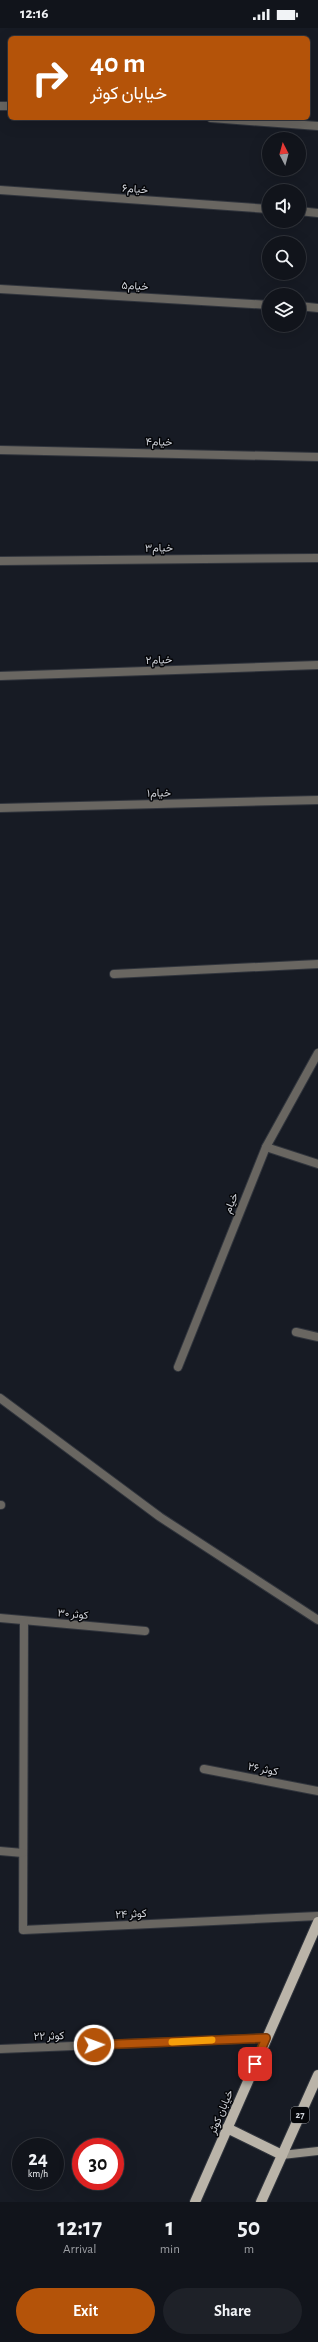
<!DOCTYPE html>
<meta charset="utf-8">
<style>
:root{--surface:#11141b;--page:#1e2128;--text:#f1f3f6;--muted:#9c9ea3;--line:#30333a;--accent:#b45309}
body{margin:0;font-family:"Alegreya Sans",Vazirmatn,sans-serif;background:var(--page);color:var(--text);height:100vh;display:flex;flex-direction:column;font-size:15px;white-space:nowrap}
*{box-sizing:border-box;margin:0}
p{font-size:13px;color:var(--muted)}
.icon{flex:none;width:22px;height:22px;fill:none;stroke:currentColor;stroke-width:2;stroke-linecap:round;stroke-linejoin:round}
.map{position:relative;height:2174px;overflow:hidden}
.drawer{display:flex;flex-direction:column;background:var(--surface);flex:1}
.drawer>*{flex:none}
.guide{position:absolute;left:8px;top:8px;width:302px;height:84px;border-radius:6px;box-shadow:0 4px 16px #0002,0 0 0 1px var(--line);background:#b45309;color:#fff;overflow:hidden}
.needle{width:26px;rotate:354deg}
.fabs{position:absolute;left:262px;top:104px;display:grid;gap:8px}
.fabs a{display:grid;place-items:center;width:44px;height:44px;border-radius:50%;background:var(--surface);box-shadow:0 4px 16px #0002,0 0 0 1px var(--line);font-size:20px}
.speed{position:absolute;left:12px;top:2110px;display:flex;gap:8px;font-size:20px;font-weight:700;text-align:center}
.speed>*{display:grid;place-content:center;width:52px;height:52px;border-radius:50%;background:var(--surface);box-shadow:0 4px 16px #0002,0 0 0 1px var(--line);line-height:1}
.speed small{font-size:10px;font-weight:400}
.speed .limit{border:6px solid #d22;background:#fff;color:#111}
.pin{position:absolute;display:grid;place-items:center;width:34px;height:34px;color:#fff;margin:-17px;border-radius:8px;box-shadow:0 2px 6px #0006}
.me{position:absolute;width:44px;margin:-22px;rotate:88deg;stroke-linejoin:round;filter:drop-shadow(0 0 3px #0008)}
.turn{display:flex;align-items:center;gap:14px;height:84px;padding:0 16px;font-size:18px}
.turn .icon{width:52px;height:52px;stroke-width:2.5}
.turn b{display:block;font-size:28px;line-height:34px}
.eta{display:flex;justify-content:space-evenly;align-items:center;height:68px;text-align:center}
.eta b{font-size:24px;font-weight:700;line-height:28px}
.cta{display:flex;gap:8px;margin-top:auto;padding:8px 16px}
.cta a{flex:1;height:46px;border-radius:24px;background:var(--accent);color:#fff;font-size:16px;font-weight:700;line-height:46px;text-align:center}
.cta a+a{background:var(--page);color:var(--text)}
.status{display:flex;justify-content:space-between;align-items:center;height:28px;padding:0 20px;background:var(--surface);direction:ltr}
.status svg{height:11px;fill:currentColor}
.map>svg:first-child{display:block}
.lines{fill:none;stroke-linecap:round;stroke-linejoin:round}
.lane-casing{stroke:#31353d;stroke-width:10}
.street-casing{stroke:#31353d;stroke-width:10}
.secondary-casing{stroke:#31353d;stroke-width:10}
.primary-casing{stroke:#31353d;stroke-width:12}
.lane{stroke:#696661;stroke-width:8}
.street{stroke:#696661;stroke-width:8}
.secondary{stroke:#969289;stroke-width:8}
.primary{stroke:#bab4a9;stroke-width:10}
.route-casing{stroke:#753606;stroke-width:10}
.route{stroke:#b45309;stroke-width:7}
.slow{stroke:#f59e0b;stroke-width:7}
.labels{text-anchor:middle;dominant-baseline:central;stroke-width:3;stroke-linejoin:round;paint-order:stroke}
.shield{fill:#050609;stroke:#93969b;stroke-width:1}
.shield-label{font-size:10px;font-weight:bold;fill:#d0d3da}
.street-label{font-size:11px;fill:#d0d3da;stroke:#050609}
</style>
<div class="status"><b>12:16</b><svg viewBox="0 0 49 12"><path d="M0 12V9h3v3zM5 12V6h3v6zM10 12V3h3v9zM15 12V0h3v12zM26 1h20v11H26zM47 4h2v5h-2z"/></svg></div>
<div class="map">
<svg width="318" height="2174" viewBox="0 0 318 2174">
<rect width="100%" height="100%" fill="#171b24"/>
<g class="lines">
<!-- lane casing -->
<g class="lane-casing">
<g id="lane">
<polyline points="0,1477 1,1477"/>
<polyline points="0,1590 145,1603"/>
</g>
</g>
<!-- street casing -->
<g class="street-casing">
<g id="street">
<polyline points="0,78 10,78"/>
<polyline points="211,90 318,98"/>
<polyline points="0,162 269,181"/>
<polyline points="299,183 318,185"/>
<polyline points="0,261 269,277"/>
<polyline points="299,278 318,280"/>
<polyline points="0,422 318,429"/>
<polyline points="0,533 318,530"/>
<polyline points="0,648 318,637"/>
<polyline points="0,780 318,772"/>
<polyline points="114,946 318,936"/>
<polyline points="266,1119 318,1136"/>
<polyline points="296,1304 318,1309"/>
<polyline points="178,1339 266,1119 318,1025"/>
<polyline points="0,1370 160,1489 318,1592"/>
<polyline points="24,1593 23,1902 318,1888"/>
<polyline points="204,1741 318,1763"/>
<polyline points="0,1823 23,1825"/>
<polyline points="0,2021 266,2010"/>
</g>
</g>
<!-- secondary casing -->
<g class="secondary-casing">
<polyline id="secondary" points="282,2127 318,2123"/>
</g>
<!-- primary casing -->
<g class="primary-casing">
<g id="primary">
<polyline points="227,2100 282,2127"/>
<polyline points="195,2174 318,1894"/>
<polyline points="261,2174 318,2047"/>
</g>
</g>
<!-- lane -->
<use href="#lane" class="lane"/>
<!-- street -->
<use href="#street" class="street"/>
<!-- secondary -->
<use href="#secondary" class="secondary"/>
<!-- primary -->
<use href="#primary" class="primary"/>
</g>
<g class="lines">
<!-- route casing -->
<g class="route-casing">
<polyline id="route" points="94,2017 266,2010 255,2036"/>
</g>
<!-- route -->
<use href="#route" class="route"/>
<!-- slow -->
<polyline class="slow" points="172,2014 212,2012"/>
</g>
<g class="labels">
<!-- shield labels -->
<rect class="shield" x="291" y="2079" width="18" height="16" rx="3"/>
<g class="shield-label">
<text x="300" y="2087">27</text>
</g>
<!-- street labels -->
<g class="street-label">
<text transform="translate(135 161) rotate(4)">خیام۶</text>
<text transform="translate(135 258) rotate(3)">خیام۵</text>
<text transform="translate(159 414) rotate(1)">خیام۴</text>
<text transform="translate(159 520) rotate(-1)">خیام۳</text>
<text transform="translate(159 632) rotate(-2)">خیام۲</text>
<text transform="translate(159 765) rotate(-1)">خیام۱</text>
<text transform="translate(231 1175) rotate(-68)">خیام</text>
<text transform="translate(73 1586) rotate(5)">کوثر ۳۰</text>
<text transform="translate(263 1741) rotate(11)">کوثر ۲۶</text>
<text transform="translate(131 1886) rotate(-3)">کوثر ۲۴</text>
<text transform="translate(49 2008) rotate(-2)">کوثر ۲۲</text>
<text transform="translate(221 2084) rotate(-67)">خیابان کوثر</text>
</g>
</g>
</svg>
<div class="fabs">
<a><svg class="needle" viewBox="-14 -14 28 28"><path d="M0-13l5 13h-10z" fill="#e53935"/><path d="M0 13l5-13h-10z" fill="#9c9ea3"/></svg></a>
<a><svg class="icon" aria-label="sound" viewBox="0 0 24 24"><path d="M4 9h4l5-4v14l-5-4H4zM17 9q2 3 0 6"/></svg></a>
<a><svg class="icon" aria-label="search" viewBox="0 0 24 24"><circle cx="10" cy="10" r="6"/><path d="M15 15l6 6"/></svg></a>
<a><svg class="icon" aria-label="layers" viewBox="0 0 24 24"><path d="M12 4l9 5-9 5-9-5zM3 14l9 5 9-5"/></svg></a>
</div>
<div class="speed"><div>24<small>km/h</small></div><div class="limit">30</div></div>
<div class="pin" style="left:255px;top:2036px;background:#d93025"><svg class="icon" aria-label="arrive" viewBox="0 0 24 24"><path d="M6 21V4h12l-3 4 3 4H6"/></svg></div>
<svg class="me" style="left:94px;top:2017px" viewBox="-20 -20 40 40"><circle r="17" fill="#b45309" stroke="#fff" stroke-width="3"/><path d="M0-11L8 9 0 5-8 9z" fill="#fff"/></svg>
<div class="guide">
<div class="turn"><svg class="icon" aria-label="right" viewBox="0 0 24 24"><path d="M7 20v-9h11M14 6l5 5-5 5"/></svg><div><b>40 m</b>خیابان کوثر</div></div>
</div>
</div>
<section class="drawer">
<div class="eta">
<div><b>12:17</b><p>Arrival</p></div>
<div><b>1</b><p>min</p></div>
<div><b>50</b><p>m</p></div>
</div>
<div class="cta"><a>Exit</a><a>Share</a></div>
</section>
